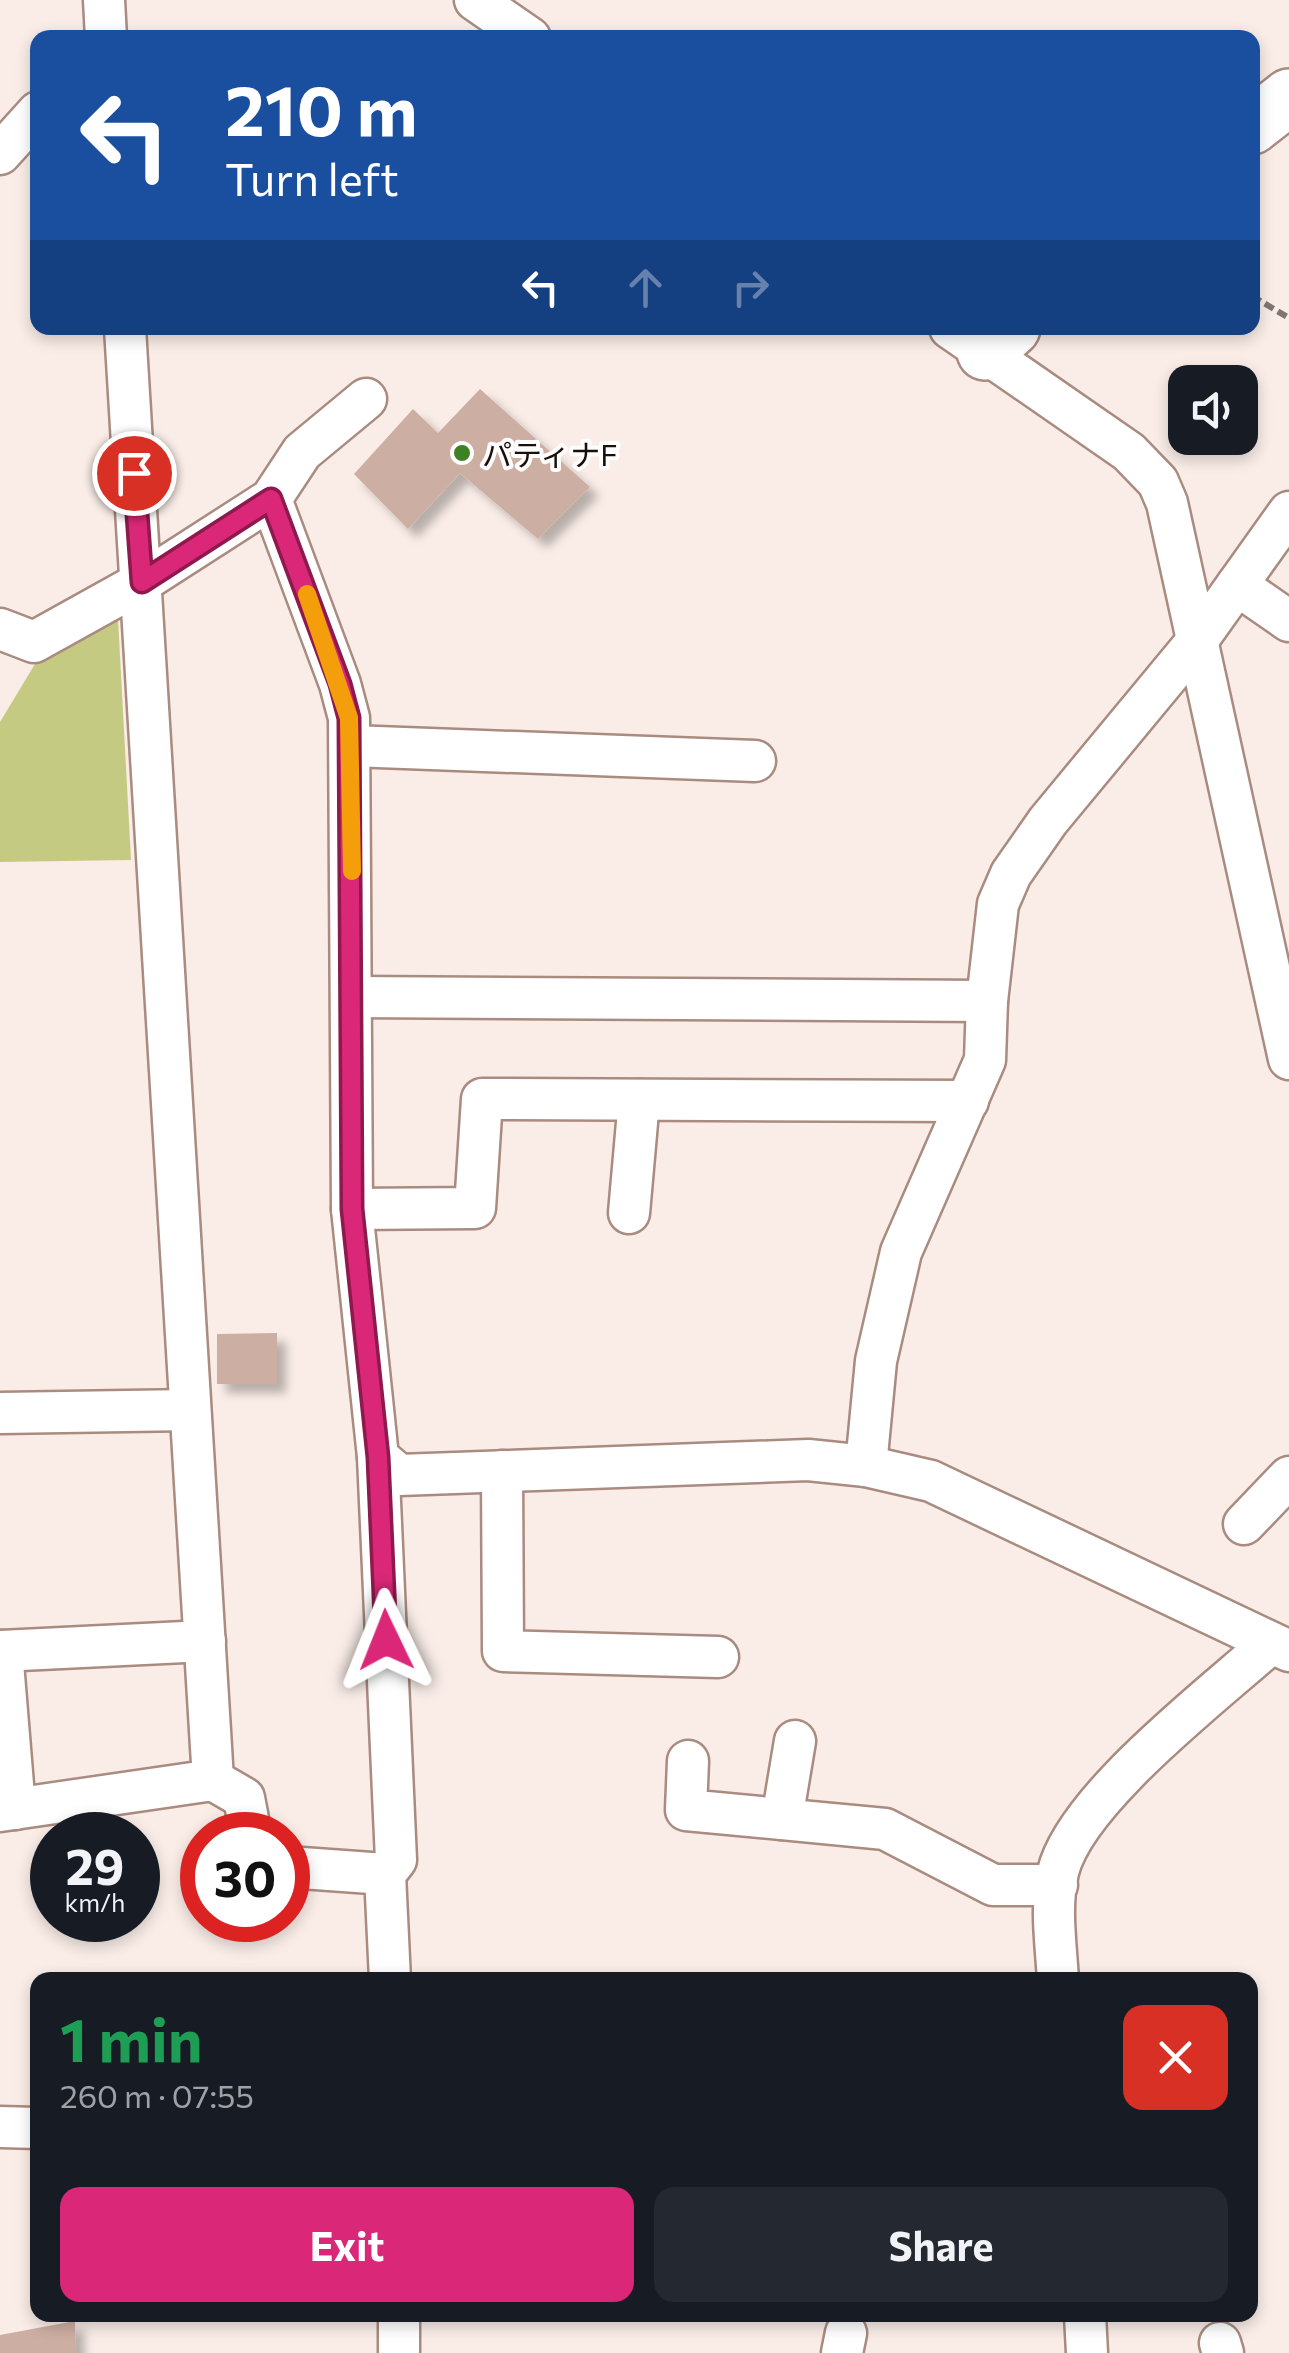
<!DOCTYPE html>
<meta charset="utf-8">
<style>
:root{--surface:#171b24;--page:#242831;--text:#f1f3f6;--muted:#9ea1a6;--accent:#db2777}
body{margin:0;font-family:Commissioner,"Noto Sans JP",sans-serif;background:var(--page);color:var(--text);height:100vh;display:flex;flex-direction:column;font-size:38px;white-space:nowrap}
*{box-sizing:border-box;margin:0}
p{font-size:32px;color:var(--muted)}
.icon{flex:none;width:55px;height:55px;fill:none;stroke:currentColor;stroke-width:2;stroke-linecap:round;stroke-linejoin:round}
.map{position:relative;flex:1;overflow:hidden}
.sheet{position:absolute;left:30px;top:1972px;width:1228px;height:350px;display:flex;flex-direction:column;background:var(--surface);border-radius:20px;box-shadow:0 5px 15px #0003}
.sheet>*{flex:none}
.banner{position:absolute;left:30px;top:30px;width:1230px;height:305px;border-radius:20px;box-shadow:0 5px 15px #0003;background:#1a4fa0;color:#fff;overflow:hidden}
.controls{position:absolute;left:1168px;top:365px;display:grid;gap:20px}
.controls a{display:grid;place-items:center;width:90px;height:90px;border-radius:20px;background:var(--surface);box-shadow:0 5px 15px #0003;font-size:50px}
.speed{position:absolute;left:30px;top:1812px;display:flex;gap:20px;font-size:50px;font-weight:700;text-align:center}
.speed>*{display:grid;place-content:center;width:130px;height:130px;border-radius:50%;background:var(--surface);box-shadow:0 5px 15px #0003;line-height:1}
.speed small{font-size:25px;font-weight:400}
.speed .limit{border:15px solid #d22;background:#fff;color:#111}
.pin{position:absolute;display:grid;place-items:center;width:85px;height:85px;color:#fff;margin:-42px;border:5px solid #fff;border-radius:50%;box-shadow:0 2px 10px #0007}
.me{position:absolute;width:110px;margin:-55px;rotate:358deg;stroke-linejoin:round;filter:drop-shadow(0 0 8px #0008)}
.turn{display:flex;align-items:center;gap:35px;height:210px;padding:0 30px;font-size:45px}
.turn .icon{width:130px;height:130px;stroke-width:2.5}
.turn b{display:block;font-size:70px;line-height:85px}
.lanes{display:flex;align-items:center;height:95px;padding:0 30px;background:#0003;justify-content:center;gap:50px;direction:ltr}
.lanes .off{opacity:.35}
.round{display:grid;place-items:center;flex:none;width:105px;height:105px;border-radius:20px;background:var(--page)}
.overview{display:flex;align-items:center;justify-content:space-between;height:170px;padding:0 30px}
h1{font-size:60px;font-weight:700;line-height:75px;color:#1e9e55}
.action{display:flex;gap:20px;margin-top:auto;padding:20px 30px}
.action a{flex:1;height:115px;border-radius:20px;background:var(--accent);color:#fff;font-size:40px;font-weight:700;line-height:115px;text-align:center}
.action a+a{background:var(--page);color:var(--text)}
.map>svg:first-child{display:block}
.green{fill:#c5ca82}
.building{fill:#cdaea2;filter:url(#shadow)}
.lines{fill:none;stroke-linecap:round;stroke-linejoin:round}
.street-casing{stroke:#a98b7f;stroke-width:45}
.secondary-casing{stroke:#a98b7f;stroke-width:60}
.path{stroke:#817571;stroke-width:6;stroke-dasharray:10 5;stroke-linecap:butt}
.street{stroke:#fff;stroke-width:40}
.secondary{stroke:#fff;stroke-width:55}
.route-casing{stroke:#8e194d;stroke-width:25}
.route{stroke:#db2777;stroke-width:18}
.slow{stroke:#f59e0b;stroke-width:18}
.poi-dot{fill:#3e8123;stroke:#fdfdfd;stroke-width:4}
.labels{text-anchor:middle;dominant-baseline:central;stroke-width:8;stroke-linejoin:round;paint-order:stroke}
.poi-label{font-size:30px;fill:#190e0a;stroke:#fdfdfd;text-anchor:start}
</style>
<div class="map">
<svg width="1289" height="2353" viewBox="0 0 1289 2353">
<defs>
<filter id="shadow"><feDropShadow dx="9" dy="9" stdDeviation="5" flood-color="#0004"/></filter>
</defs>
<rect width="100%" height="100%" fill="#faede8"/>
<!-- green -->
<polygon class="green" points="118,619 131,860 0,862 0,722 35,664"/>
<!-- building -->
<g class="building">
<polygon points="480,389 590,487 538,539 460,473 408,529 354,474 413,409 438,433"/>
<polygon points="277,1333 277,1384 217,1384 217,1334"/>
<polygon points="75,2321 76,2353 0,2353 0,2335"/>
</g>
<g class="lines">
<!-- street casing -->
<g class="street-casing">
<g id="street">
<polyline points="104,0 106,38"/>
<polyline points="475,0 530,38"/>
<polyline points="0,154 38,112"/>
<polyline points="125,328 213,1780"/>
<polyline points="950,328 1129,452 1158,482 1167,503 1289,1059"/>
<polyline points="271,499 340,684 349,718 352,1209 378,1457 399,1475 808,1460 866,1466 931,1481 1289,1651"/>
<polyline points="1237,585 1289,621"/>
<polyline points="0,629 34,642 142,582 271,499 302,452 366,399"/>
<polyline points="351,746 755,761"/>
<polyline points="352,997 987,1001"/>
<polyline points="352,1209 475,1208 482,1099 968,1101"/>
<polyline points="629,1213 639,1100"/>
<polyline points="0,1413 190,1410"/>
<polyline points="378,1457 396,1860 385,1874"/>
<polyline points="866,1466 876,1361 901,1252 985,1060 987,1001 998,904 1011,874 1048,821 1197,641 1289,512"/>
<polyline points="502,1471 503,1651 718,1657"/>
<polyline points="1244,1524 1289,1477"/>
<polyline points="0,1651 205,1641"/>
<polyline points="2,1651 15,1809"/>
<polyline points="688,1761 686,1810 885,1829 993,1885 1057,1885"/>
<polyline points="0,1811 213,1780 244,1798 251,1835"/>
<polyline points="782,1819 795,1741"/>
<polyline points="288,1867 385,1874 390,1980"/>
<path d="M 1058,1980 C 1056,1945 1050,1907 1058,1872 C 1075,1800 1214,1694 1271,1643"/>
<polyline points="0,2127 38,2128"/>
<polyline points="1085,2315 1087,2353"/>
<polyline points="1220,2343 1223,2353"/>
<polyline points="399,2353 399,2315"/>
<polyline points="842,2353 846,2333"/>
</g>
</g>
<!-- secondary casing -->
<g class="secondary-casing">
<g id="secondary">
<polyline points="1252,126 1289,97"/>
<polyline points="985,352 1012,328"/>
</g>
</g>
<!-- path -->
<polyline class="path" points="1252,296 1289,318"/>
<!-- street -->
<use href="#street" class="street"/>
<!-- secondary -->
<use href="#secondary" class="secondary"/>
</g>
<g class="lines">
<!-- route casing -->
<g class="route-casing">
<polyline id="route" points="134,473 142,582 271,499 340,684 349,718 352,1209 378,1457 386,1640"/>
</g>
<!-- route -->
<use href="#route" class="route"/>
<!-- slow -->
<polyline class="slow" points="307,594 349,718 352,871"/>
</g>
<!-- markers -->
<circle class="poi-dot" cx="462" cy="453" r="10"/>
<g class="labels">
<!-- poi labels -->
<g class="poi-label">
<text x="482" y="453">パティナF</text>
</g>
</g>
</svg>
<div class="controls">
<a><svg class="icon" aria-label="sound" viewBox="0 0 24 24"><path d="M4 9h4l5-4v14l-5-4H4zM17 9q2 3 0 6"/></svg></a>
</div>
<div class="speed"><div>29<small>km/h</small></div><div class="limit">30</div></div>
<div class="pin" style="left:134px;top:473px;background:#d93025"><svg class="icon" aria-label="arrive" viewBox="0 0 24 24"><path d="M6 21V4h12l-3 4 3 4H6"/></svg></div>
<svg class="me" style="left:386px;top:1640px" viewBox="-20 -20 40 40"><path d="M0-17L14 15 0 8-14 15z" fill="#db2777" stroke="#fff" stroke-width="4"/></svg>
<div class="banner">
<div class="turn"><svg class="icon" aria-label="left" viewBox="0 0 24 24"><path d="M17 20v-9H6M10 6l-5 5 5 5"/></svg><div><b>210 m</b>Turn left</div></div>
<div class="lanes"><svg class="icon" aria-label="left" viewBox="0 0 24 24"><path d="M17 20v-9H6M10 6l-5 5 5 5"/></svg><svg class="icon off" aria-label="ahead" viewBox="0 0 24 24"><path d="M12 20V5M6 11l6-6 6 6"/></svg><svg class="icon off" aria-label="right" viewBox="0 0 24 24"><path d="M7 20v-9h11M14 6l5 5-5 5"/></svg></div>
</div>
<section class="sheet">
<div class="overview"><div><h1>1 min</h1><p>260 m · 07:55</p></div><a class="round" style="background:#d93025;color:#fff"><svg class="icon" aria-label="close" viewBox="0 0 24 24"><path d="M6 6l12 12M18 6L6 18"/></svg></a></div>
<div class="action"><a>Exit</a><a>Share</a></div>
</section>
</div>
